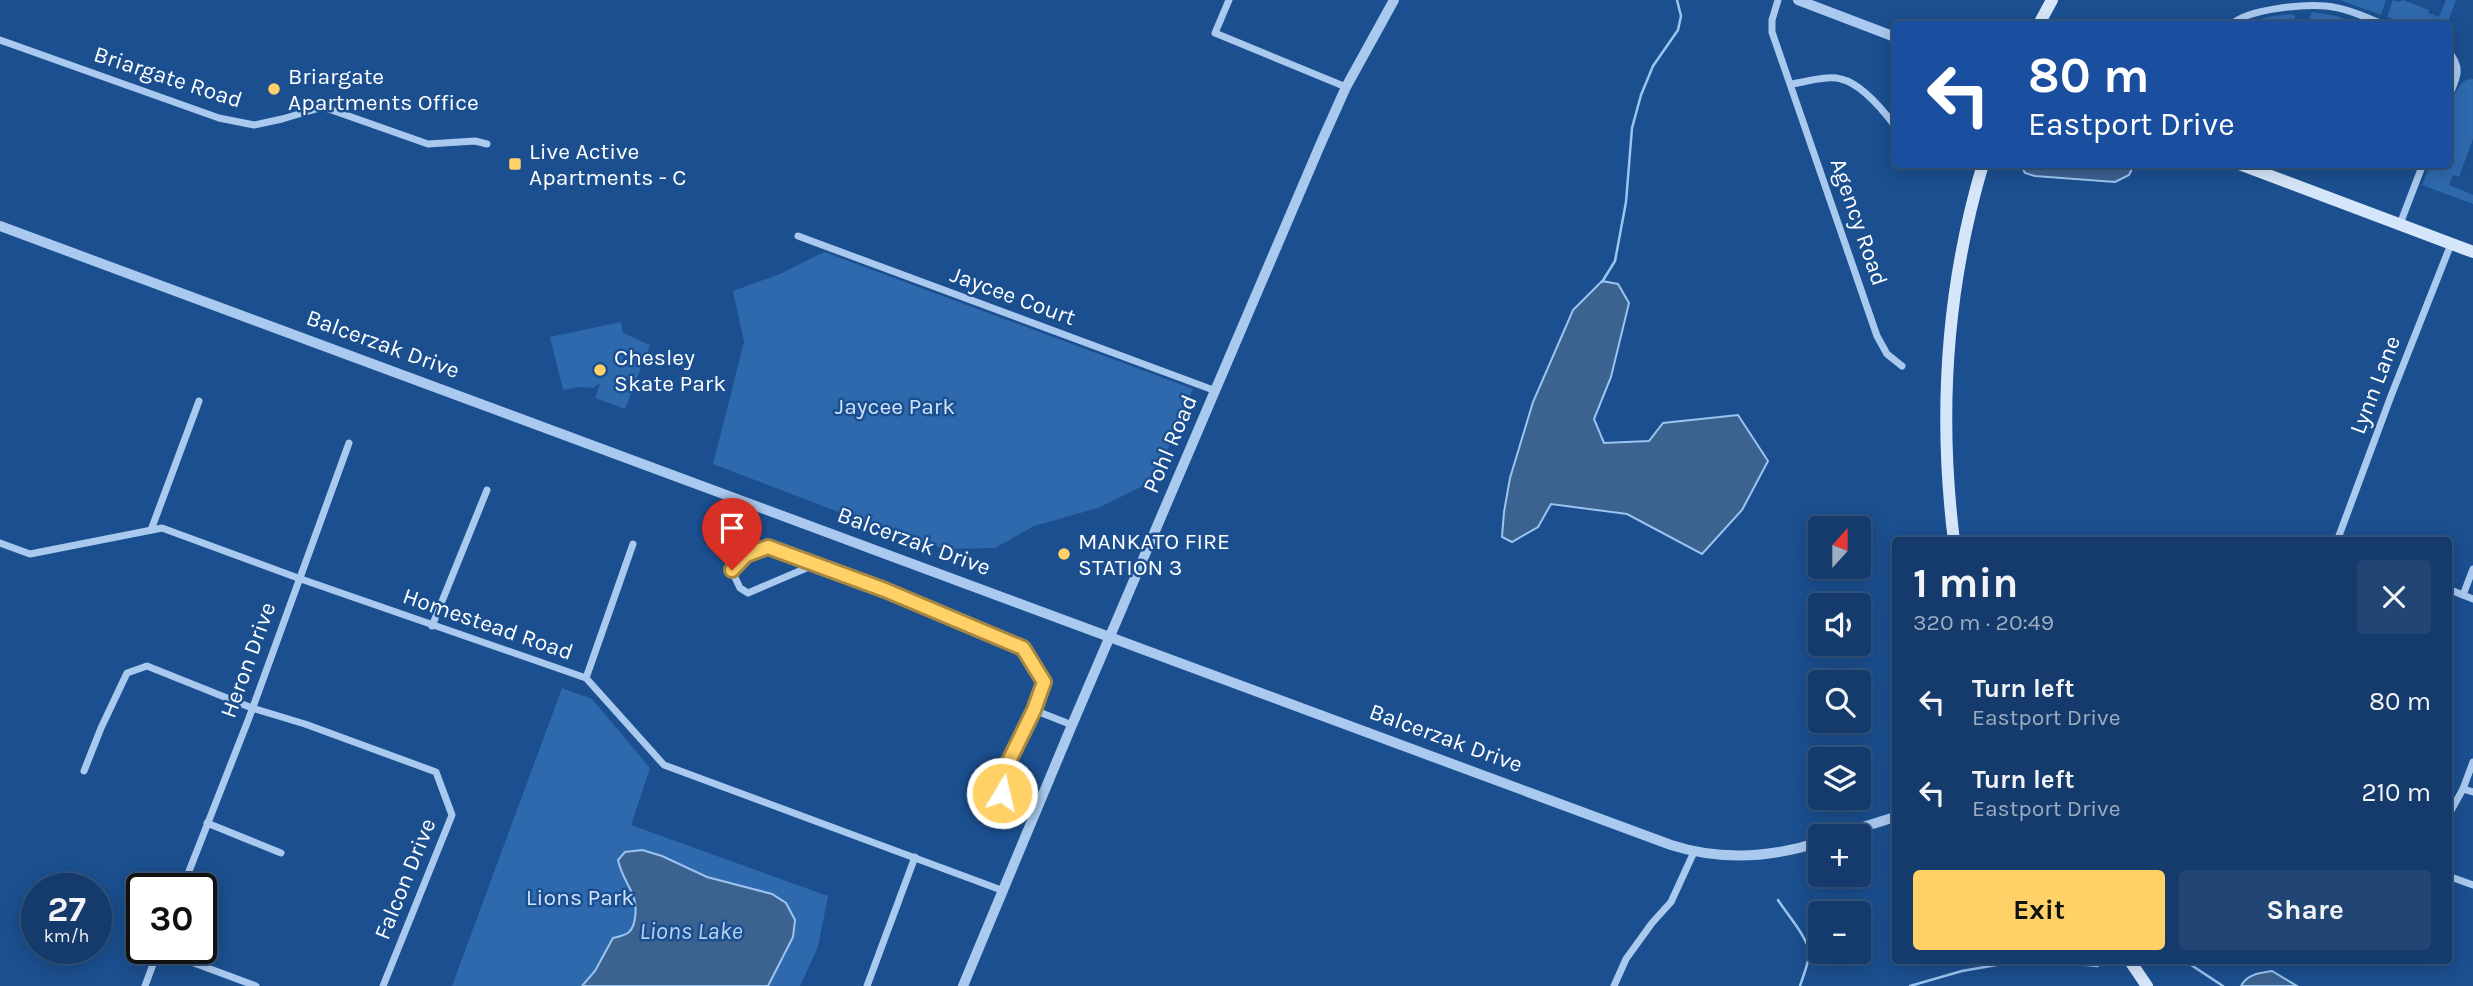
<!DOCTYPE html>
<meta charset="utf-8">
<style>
:root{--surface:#143b6b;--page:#214673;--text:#f1f3f6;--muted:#9dadc1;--line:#33557e;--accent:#ffd166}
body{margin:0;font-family:Karla,sans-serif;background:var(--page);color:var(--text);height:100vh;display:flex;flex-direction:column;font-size:26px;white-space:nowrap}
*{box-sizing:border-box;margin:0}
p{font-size:23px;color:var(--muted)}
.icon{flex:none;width:38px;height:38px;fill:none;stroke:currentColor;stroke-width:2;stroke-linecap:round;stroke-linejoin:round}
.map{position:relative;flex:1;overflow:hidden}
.side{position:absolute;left:1892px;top:537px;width:560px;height:427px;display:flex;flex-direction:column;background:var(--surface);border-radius:7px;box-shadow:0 4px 18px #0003,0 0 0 2px var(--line)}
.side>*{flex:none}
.guide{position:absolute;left:1892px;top:21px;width:560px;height:147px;border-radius:7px;box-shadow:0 4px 18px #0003,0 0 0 2px var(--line);background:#1a4fa0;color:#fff;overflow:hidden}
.needle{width:46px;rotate:21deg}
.tools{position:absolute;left:1808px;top:516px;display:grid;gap:14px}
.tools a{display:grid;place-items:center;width:63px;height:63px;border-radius:7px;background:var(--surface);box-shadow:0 4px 18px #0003,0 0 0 2px var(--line);font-size:35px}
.speed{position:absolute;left:21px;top:873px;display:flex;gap:14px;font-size:35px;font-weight:700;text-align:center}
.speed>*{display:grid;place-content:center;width:91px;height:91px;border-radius:50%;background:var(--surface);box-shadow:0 4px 18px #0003,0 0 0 2px var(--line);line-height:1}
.speed small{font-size:18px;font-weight:400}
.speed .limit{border:4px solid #111;border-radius:10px;background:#fff;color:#111}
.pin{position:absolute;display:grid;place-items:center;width:60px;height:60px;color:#fff;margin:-72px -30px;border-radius:50% 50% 50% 0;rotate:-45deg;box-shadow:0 0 7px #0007}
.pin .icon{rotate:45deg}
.me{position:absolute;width:77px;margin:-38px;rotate:9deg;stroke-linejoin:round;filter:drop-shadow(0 0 5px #0008)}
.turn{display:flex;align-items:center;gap:24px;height:147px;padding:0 21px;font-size:32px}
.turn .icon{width:91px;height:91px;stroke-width:2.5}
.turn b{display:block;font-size:49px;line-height:60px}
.round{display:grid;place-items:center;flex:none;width:74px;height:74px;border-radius:7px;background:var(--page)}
.overview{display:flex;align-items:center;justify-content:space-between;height:119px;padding:0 21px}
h1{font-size:42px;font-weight:700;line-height:52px}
.primary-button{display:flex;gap:14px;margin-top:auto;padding:14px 21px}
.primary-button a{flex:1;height:80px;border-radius:7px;background:var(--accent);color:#111;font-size:28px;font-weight:700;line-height:80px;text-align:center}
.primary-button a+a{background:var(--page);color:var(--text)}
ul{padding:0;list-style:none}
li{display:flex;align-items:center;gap:21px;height:91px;padding:0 21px}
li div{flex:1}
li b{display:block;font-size:26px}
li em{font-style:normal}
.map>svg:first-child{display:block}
.green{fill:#2e69ad}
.water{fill:#3c6290;stroke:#9cc4f0;stroke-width:2}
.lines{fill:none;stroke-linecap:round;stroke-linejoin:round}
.stream{stroke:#9cc4f0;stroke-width:2.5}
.minor{stroke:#a9c9ee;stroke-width:7}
.tertiary{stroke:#a9c9ee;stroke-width:10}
.secondary{stroke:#d6e6fa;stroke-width:12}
.route-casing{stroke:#a68842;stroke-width:18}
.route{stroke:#ffd166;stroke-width:12}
.poi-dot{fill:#ffd166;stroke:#1b4f8f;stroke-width:2.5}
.labels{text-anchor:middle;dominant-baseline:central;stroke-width:5;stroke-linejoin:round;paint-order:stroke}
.poi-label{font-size:23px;fill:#fff;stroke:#1b4f8f;text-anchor:start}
.street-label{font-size:23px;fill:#fff;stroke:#1b4f8f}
.park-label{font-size:23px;fill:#cfe3fa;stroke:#1b4f8f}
.water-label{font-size:24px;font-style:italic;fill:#b5d3f5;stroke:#1b4f8f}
</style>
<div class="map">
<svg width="2473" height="986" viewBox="0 0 2473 986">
<rect width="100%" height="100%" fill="#1b4f8f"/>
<!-- green -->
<g class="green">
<polygon points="2340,0 2386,0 2381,15"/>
<polygon points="2393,0 2399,2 2403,0 2429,10 2428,13 2439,17 2446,0 2456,0 2447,24 2406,24 2387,17"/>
<polygon points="2312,12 2336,16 2360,24 2307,24"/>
<polygon points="2291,14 2295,16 2293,24 2274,24 2261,19 2259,24 2243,24 2273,16"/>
<path d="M 2473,79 L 2473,139 L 2459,177 L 2453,175 L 2449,185 L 2473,195 L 2473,204 L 2422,185 L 2430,165 L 2448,164 C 2448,144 2444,79 2473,79 Z"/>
<polygon points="824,252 1193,389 1155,480 1098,508 1034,526 995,548 944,549 857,519 713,464 744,342 733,291 780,274"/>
<polygon points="621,322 623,333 650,345 625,409 595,398 600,383 593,388 579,387 563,390 550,337"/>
<polygon points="562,688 592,699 650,768 631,825 828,896 818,947 800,986 452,986"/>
</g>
<!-- water -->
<g class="water">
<polygon points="2021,165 2129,164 2132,169 2129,175 2115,182 2035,176 2025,173"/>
<polygon points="1602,281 1618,284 1629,303 1611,377 1594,419 1604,443 1649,441 1663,423 1738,415 1768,461 1742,510 1702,554 1627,514 1551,504 1538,527 1512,542 1502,537 1504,512 1510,478 1533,402 1573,310"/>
<path d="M 642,850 L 662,856 L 707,877 L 772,894 L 786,903 L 795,920 L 793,937 L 768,986 L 582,986 L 595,971 L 613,938 C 627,935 633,933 635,918 C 639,892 623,884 618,860 L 625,852 Z"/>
<path d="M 2272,971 L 2297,986 L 2241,986 C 2247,974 2260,973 2272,971 Z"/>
</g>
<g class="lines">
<!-- stream -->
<g class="stream">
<polyline points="1602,282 1615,261 1626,202 1632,128 1641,95 1653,66 1678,30 1681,16 1677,0"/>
<path d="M 1778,900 C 1786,913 1809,939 1809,953 C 1809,963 1803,976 1800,986"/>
<polyline points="2041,961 2098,966"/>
<polyline points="2185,961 2223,986"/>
<polyline points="1910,986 1962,971 2019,961"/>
</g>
<!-- minor -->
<g class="minor">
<polyline points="1229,0 1215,33 1346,87"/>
<polyline points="1778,0 1772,20 1772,32 1877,336 1887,354 1902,366"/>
<path d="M 2232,24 C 2248,9 2304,4 2326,6 C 2346,8 2365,17 2383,24"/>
<polyline points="0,40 219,118 254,125 282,119 323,107 428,144 475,141 487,144"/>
<path d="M 2448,51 C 2464,69 2456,79 2448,98"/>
<path d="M 1791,84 C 1806,82 1827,75 1841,79 C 1862,84 1883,110 1895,126"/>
<polyline points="2400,224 2423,164"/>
<polyline points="798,236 1216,391"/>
<polyline points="151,530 199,401"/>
<polyline points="2308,541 2318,539 2324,541"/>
<polyline points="2337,541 2391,396 2451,244"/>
<polyline points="0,543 30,554 162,528 298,578 586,678 664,765 1004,891"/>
<polyline points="816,564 748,593 740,588 732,571 746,555 768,547 885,590 1023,648 1044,682 1034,710 1072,725"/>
<polyline points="2448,589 2473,599"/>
<polyline points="2463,595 2473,569"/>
<polyline points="432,626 487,490"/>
<polyline points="586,678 633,544"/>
<circle cx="998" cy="779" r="15"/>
<polyline points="1006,767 1034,710"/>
<polyline points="84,771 101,728 127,673 147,666 252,708 305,724 436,772 452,815 383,986"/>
<polyline points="2463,789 2473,792"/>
<polyline points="2448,816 2463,789 2473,762"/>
<polyline points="207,823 281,853"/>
<polyline points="2448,876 2473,885"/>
<polyline points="182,889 249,718 349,443"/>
<polyline points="159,950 256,986"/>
<polyline points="145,986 159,948"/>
<polyline points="867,986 915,857"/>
<polyline points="1614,986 1626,959 1652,923 1671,902 1694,852"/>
</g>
<!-- tertiary -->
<g class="tertiary">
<polyline points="1798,0 1895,37"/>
<path d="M 0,226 L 1671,845 C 1721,861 1770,858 1820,842"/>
<polyline points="1834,836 1895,817"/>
<polyline points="963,986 1072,725 1321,143 1346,87 1394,0"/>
</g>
<!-- secondary -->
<g class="secondary">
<polyline points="2039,24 2052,0"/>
<polyline points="2239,164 2473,252"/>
<path d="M 1954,541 C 1938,413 1946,288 1983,164"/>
<polyline points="2130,961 2147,986"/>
</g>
</g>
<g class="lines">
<!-- route casing -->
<g class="route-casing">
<polyline id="route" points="732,570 746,555 768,547 885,590 1023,648 1044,682 1034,710 1006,767 1012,774 1012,784 1002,793"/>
</g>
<!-- route -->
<use href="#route" class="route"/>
</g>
<!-- markers -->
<g class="poi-dot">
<circle cx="274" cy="89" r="7"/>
<rect x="508" y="157" width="14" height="14" rx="3.5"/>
<circle cx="600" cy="370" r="7"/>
<circle cx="1064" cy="554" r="7"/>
</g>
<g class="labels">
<!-- poi labels -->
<g class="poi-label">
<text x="288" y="76">Briargate<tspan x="288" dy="26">Apartments Office</tspan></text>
<text x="529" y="151">Live Active<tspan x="529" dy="26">Apartments - C</tspan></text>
<text x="614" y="357">Chesley<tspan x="614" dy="26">Skate Park</tspan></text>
<text x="1078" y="541">MANKATO FIRE<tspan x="1078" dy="26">STATION 3</tspan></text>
</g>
<!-- street labels -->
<g class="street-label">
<text transform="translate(168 77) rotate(18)">Briargate Road</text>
<text transform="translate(1859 222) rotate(71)">Agency Road</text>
<text transform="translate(1013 296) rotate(20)">Jaycee Court</text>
<text transform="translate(383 344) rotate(20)">Balcerzak Drive</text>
<text transform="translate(2375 385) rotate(-69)">Lynn Lane</text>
<text transform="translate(1170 444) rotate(-67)">Pohl Road</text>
<text transform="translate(914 541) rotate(20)">Balcerzak Drive</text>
<text transform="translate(488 624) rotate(19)">Homestead Road</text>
<text transform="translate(248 660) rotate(-70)">Heron Drive</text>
<text transform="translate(1446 738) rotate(20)">Balcerzak Drive</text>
<text transform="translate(405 879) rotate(-68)">Falcon Drive</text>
</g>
<!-- park labels -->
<g class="park-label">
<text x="895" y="406">Jaycee Park</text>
<text x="580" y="897">Lions Park</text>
</g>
<!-- water labels -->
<g class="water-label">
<text x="691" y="931">Lions Lake</text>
</g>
</g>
</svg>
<div class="tools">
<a><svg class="needle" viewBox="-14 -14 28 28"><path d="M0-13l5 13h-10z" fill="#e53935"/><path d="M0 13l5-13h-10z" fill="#9dadc1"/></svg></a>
<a><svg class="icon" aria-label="sound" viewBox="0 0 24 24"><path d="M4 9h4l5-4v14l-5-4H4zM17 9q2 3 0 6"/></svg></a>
<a><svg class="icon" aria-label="search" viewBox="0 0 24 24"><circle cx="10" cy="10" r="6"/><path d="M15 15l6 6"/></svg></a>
<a><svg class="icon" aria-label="layers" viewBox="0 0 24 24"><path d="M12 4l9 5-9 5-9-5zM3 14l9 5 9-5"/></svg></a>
<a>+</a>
<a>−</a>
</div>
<div class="speed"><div>27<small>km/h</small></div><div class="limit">30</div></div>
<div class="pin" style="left:732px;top:570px;background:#d93025"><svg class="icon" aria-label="arrive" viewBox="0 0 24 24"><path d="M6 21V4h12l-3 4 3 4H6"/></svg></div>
<svg class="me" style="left:1002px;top:793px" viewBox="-20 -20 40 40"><circle r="17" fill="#ffd166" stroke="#fff" stroke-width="3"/><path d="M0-11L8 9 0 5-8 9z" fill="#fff"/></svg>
<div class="guide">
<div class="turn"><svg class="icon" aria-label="left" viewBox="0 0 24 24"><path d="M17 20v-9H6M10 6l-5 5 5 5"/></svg><div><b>80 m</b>Eastport Drive</div></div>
</div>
<section class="side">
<div class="overview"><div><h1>1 min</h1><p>320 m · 20:49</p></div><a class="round"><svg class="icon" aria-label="close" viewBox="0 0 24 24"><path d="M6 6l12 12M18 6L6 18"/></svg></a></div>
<ul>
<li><svg class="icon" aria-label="left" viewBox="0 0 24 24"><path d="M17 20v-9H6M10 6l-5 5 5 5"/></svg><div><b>Turn left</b><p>Eastport Drive</p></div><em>80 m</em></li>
<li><svg class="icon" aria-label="left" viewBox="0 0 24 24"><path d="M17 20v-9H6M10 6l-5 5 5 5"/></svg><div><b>Turn left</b><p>Eastport Drive</p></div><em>210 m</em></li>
</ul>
<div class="primary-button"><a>Exit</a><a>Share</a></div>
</section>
</div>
